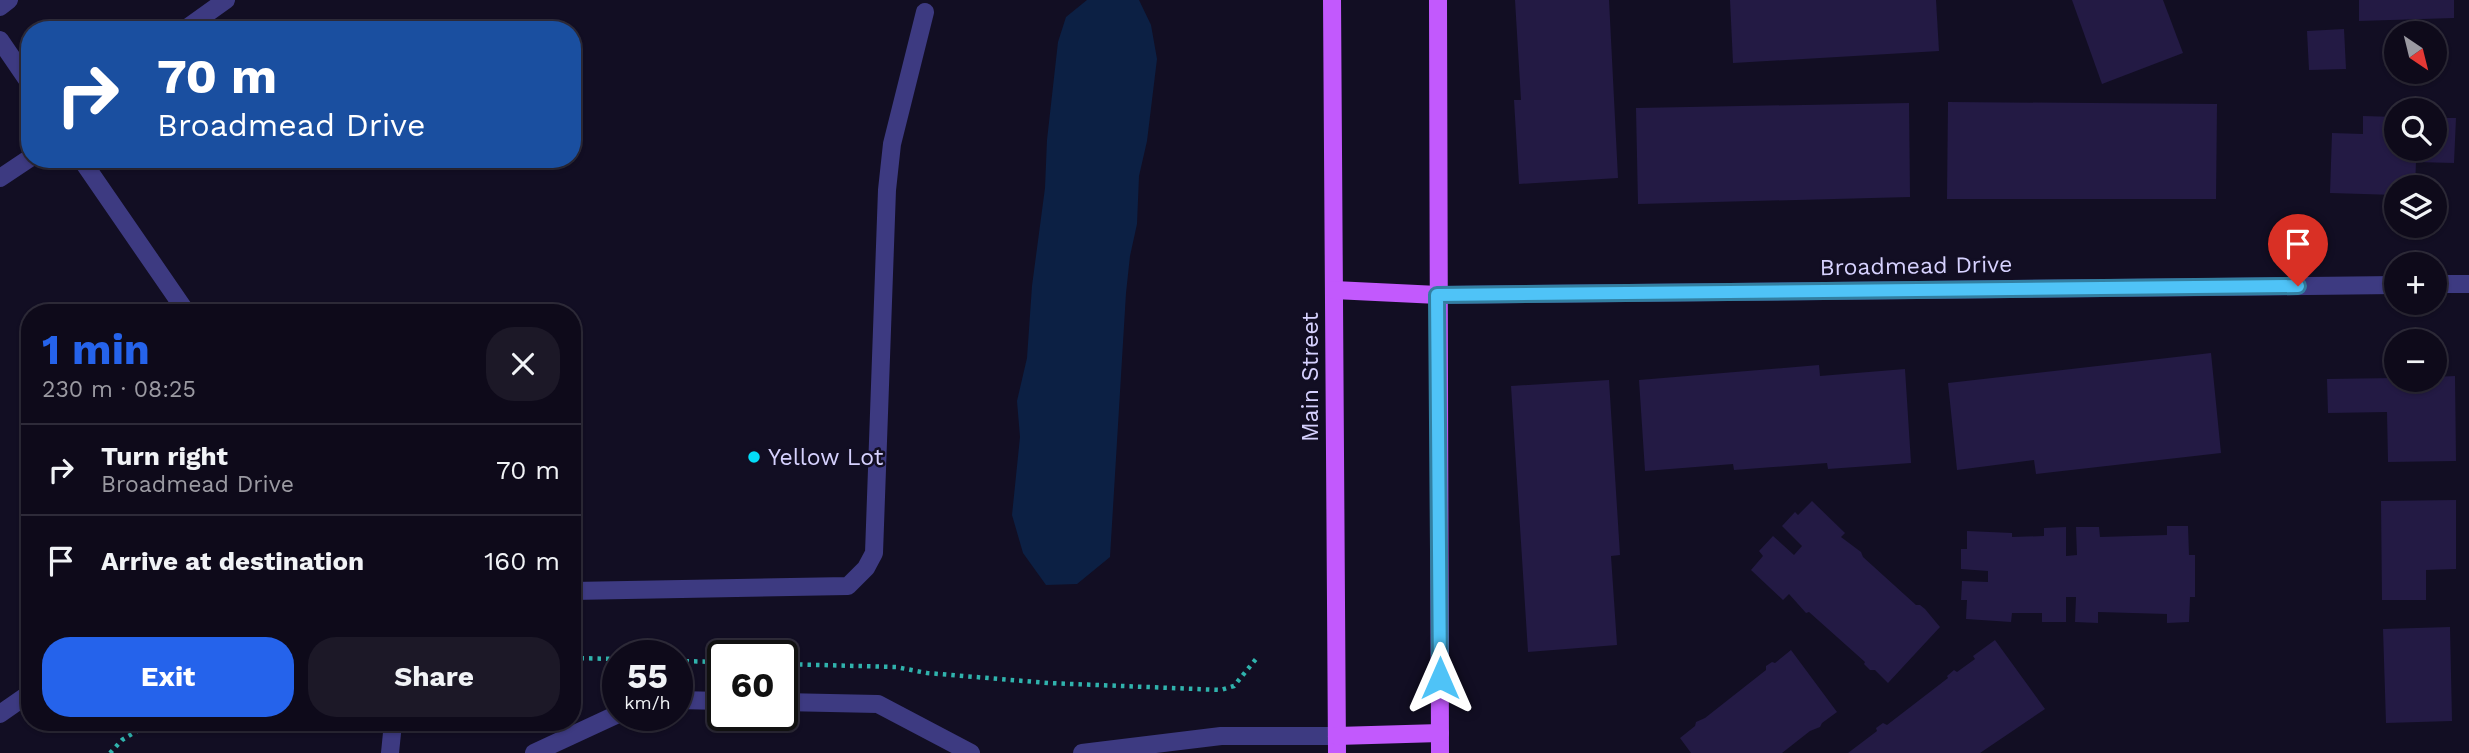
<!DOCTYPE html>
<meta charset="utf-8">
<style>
:root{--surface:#0e0a1a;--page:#1c1827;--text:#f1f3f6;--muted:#9b9aa2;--line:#2e2b39;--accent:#2563eb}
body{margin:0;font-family:"Work Sans",sans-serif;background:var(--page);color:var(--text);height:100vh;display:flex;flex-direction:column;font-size:26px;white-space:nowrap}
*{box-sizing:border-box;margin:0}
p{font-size:23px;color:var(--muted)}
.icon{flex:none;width:38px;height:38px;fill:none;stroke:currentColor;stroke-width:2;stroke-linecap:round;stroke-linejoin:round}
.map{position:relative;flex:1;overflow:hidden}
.details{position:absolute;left:21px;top:304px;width:560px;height:427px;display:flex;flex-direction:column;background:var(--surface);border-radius:28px;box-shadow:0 2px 5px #0004,0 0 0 2px var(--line)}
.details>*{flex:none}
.guide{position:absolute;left:21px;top:21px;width:560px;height:147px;border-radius:28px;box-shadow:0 2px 5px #0004,0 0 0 2px var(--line);background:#1a4fa0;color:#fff;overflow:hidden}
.needle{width:46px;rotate:145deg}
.tools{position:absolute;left:2384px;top:21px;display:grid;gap:14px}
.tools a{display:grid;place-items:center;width:63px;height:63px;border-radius:50%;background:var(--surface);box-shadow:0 2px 5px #0004,0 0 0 2px var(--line);font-size:35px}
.speed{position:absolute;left:602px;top:640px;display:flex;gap:14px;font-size:35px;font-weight:700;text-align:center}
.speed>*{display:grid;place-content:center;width:91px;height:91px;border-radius:50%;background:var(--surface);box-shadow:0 2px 5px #0004,0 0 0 2px var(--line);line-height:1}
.speed small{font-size:18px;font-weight:400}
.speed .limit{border:4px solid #111;border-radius:10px;background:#fff;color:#111}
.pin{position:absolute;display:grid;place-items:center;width:60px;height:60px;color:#fff;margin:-72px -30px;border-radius:50% 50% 50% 0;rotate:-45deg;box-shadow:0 0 7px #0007}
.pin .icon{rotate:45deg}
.me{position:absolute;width:77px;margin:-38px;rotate:0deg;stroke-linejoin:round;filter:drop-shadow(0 0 5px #0008)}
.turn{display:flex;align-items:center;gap:24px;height:147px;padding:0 21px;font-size:32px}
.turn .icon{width:91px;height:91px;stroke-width:2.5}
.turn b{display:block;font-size:49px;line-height:60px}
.round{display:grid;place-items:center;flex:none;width:74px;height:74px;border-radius:28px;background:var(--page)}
.headline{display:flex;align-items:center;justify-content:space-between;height:119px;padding:0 21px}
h1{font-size:42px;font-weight:700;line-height:52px;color:var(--accent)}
.button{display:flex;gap:14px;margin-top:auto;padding:14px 21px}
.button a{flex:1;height:80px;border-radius:28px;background:var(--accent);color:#fff;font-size:28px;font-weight:700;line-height:80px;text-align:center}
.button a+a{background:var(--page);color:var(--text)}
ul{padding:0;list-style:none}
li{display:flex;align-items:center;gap:21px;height:91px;padding:0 21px;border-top:2px solid var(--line)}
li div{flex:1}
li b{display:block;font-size:26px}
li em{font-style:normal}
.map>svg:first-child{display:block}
.water{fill:#0c2044}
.building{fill:#231a44}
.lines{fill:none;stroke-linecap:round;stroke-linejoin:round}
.path{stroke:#30b3ad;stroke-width:4.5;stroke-dasharray:3.5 5;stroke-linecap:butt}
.service{stroke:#3d3a81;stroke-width:18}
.minor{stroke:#3d3a81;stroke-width:18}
.tertiary{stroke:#3d3a81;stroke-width:18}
.primary{stroke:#c259fd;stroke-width:18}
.route-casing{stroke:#337fa1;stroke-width:18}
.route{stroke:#4fc3f7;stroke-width:12}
.poi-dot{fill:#03dcf8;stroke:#120e23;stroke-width:2.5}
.labels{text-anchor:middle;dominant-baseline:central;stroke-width:5;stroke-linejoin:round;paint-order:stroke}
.street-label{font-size:23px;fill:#d6d1fe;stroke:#120e23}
.poi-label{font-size:23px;fill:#d6d1fe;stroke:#120e23;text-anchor:start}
</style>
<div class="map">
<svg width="2469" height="753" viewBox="0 0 2469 753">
<rect width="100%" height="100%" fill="#120e23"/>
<!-- water -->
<polygon class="water" points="1087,0 1139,0 1151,25 1157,59 1147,141 1139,176 1137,224 1130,256 1126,293 1110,557 1077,584 1046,585 1023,553 1012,515 1020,437 1017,401 1027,358 1032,286 1045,188 1047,140 1058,42 1066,17"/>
<!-- building -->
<g class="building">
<polygon points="1515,0 1609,0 1618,178 1519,184 1514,100 1521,100"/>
<polygon points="1730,0 1936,0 1939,51 1733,63"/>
<polygon points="2072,0 2163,0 2183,53 2102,84"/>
<polygon points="2359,0 2454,0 2454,18 2359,21"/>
<polygon points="2344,29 2346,69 2309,70 2307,31"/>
<polygon points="1948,102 2217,104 2216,199 1947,199"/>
<polygon points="1909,103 1910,197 1638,204 1636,108"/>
<polygon points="2363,116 2396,117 2396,149 2434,149 2434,118 2456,118 2454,163 2416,162 2415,187 2396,187 2396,195 2330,193 2332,133 2363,134"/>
<polygon points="2211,353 2221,453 2036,474 2034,460 1957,470 1948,383"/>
<polygon points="1819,365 1820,376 1905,369 1911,463 1828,469 1827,463 1734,470 1733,464 1645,471 1639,380"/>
<polygon points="2455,376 2456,461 2388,462 2387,412 2328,413 2327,379 2396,378 2396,380 2434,380 2434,377"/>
<polygon points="1609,380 1620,555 1611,556 1617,645 1528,652 1511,386"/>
<polygon points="2456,500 2456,569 2426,570 2426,600 2382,600 2381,501"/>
<polygon points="1812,501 1845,533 1841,537 1861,552 1863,557 1916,605 1920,605 1925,609 1940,627 1888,683 1875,670 1870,670 1864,664 1865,662 1809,612 1806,613 1789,594 1783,600 1751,570 1763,556 1759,551 1773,536 1794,555 1802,546 1782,526 1795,512 1798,515"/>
<polygon points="2167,526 2188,526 2189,555 2195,555 2195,597 2190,597 2189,622 2167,623 2167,614 2098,612 2098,623 2075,622 2076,597 2066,597 2066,622 2042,622 2042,613 2012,613 2011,622 1966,619 1967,600 1961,600 1962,581 1988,582 1988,571 1961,569 1961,549 1967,549 1967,531 2012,533 2012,537 2044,536 2044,528 2066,527 2066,556 2077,555 2076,527 2099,527 2100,537 2167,535"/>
<polygon points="2450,627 2452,721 2386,723 2383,629"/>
<polygon points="1995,640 2045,709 1980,753 1848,753 1877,731 1876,728 1883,723 1887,725 1948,678 1947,676 1954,670 1957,672 1975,659 1973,656"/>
<polygon points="1791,650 1837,712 1822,723 1820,727 1810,731 1782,753 1691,753 1680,738 1695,726 1696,722 1705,718 1766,670 1766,666 1772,662 1775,663"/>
</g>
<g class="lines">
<!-- path -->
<g class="path">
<polyline points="572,658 618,659"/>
<polyline points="677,661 723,662"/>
<polyline points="782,664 896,667 927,673 1048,683 1221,690 1234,686 1256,659"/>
<polyline points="110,753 122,740 150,723"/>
</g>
<!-- service -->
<g class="service">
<polyline points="184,30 226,0"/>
<polyline points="0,40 30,84"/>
<polyline points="81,159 187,313"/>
<polyline points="0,178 30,158"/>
<polyline points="572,591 848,586 866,568 874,553 887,190 892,144 925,12"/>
<polyline points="677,700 723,701"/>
<polyline points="782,702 878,704 971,753"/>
<polyline points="0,714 30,693"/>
<polyline points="390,753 393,723"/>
<polyline points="534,753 618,714"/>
<polyline points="1082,753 1221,736 1337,736"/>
</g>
<!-- minor -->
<g class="minor">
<polyline points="2434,284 2469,284"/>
<polyline points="1438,295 2396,285"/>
</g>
<!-- tertiary -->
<polyline class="tertiary" points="0,7 9,0"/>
<!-- primary -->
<g class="primary">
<polyline points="1332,0 1337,753"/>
<polyline points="1438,0 1440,753"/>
<polyline points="1334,290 1438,295"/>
<polyline points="1337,736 1440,733"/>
</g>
</g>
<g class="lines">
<!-- route casing -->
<g class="route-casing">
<polyline id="route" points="1440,678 1437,295 2298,286"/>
</g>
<!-- route -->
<use href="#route" class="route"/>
</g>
<!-- markers -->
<circle class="poi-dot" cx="754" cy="457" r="7"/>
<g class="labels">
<!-- street labels -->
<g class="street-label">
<text transform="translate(1916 266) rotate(-1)">Broadmead Drive</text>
<text transform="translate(1310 377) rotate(-90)">Main Street</text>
</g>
<!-- poi labels -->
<g class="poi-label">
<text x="768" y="457">Yellow Lot</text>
</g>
</g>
</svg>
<div class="tools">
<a><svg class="needle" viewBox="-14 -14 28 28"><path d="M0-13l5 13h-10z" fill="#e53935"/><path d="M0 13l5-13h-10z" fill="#9b9aa2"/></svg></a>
<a><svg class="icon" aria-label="search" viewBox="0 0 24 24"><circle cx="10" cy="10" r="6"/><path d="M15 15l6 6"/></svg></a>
<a><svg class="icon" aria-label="layers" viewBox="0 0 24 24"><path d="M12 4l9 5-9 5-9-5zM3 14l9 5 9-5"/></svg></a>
<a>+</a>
<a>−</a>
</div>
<div class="speed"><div>55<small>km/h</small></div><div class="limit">60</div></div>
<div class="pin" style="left:2298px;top:286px;background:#d93025"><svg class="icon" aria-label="arrive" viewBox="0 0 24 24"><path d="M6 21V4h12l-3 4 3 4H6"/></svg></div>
<svg class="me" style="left:1440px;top:678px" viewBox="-20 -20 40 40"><path d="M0-17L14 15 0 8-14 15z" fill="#4fc3f7" stroke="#fff" stroke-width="4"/></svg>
<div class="guide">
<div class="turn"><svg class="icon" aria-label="right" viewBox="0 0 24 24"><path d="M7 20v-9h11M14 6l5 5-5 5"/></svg><div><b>70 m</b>Broadmead Drive</div></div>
</div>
<section class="details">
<div class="headline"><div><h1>1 min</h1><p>230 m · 08:25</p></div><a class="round"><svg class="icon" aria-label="close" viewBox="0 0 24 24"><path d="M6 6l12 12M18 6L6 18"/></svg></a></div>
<ul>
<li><svg class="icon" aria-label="right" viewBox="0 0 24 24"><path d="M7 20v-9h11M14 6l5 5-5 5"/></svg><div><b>Turn right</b><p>Broadmead Drive</p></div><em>70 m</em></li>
<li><svg class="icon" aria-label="arrive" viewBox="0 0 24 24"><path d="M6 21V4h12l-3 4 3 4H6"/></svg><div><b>Arrive at destination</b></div><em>160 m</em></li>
</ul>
<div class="button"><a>Exit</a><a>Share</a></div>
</section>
</div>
